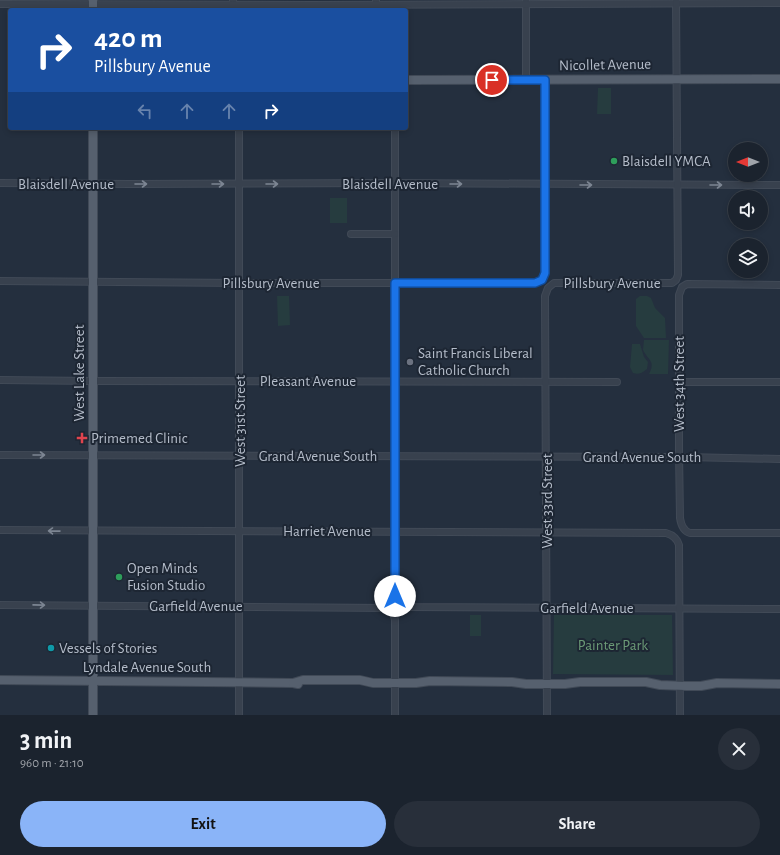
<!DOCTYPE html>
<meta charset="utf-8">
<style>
:root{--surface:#1b232e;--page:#282f3a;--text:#f1f3f6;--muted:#a0a4aa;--line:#39404a;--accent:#8ab4f8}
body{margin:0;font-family:"Alegreya Sans",sans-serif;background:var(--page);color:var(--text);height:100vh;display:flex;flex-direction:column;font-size:15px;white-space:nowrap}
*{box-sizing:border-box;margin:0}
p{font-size:13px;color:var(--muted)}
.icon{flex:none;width:22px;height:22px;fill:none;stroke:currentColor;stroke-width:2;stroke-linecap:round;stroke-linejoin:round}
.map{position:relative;height:715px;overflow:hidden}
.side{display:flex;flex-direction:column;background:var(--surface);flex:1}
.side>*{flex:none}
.banner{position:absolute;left:8px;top:8px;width:400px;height:122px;border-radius:4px;box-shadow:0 2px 6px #0003,0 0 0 1px var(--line);background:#1a4fa0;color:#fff;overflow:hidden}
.needle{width:26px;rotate:270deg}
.tools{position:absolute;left:728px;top:142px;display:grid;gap:8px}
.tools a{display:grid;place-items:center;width:40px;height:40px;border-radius:50%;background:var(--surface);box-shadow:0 2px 6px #0003,0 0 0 1px var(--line);font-size:20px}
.pin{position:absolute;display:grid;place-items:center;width:34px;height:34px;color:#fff;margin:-17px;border:2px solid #fff;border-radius:50%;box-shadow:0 1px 4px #0007}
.me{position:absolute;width:44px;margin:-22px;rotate:0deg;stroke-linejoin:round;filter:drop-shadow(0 0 3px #0008)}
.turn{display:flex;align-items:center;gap:14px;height:84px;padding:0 20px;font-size:18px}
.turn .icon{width:52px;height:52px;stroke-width:2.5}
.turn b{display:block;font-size:28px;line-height:34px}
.lanes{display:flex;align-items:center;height:38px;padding:0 20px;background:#0003;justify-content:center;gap:20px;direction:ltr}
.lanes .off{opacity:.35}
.round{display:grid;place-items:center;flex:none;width:42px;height:42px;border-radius:21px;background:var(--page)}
.summary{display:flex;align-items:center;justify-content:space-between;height:68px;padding:0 20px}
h1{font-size:24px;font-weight:600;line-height:30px}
.cta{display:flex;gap:8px;margin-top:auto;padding:8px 20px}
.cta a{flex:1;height:46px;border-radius:24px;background:var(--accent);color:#111;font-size:16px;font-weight:600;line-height:46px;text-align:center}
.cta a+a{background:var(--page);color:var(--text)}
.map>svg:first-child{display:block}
.green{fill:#263c3f}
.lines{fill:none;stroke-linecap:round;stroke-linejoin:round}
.minor-casing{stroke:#414a57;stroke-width:8}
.major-casing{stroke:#414a57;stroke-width:10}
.minor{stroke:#38414e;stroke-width:6}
.major{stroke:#56606e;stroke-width:8}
.oneway{stroke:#7c8592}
.route-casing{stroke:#114b97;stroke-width:10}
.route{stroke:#1a73e8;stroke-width:7}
.leisure-dot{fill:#2e9e5b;stroke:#1d2633;stroke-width:1.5}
.worship-dot{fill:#6b7280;stroke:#1d2633;stroke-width:1.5}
.health-dot{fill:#e0444e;stroke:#1d2633;stroke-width:1.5}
.culture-dot{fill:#0f9aa8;stroke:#1d2633;stroke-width:1.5}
.labels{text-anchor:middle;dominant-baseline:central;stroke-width:4;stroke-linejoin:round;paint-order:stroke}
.street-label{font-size:15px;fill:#b4bcc9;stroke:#1d2633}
.poi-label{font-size:15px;fill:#b4bcc9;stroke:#1d2633;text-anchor:start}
.park-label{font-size:15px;fill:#6b9a76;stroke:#1d2633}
</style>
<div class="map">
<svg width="780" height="715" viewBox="0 0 780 715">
<rect width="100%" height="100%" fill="#242f3e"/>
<!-- green -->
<g class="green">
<polygon points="598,88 611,88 611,114 597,114"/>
<rect x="330" y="198" width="17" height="25"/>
<polygon points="277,296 289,296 290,325 278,326"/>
<polygon points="640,296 647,296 651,298 655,308 665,318 666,338 644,338 636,326 636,299"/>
<path d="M 644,340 L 669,340 L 668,374 L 649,374 C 656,361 648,360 643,350 Z"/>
<path d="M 632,344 L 640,344 L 644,357 L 648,362 L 647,369 C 642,373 639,375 633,373 L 630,367 Z"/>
<rect x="470" y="615" width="11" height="21"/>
<polygon points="554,615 672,615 673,675 553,674"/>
</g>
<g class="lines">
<!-- minor casing -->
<g class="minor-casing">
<g id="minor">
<polyline points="233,0 234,10"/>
<polyline points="376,0 376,10"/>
<polyline points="526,0 526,80"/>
<polyline points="0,4 311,5 780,3"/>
<polyline points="395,128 395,596 396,602 399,605 408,607 780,609"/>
<polyline points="0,183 130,184 387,183 780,185"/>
<polyline points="351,234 395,234"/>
<polyline points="0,281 240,283 535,283 542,280 545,273 545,80"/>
<path d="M 780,285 L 687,284 L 682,287 L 679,295 L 679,452 L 680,518 C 681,525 683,531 690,533 L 780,533"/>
<polyline points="0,380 93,381 617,382"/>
<polyline points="679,382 780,382"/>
<polyline points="0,455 685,457 780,459"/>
<path d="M 0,530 L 666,533 C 673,535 677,538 679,545 L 680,715"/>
<path d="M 0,605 L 387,608 C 392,611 394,614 395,620 L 395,715"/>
<polyline points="239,715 239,128"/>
<polyline points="547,715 545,296 548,288 554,283 672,283 676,280 678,275 676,0"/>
</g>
</g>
<!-- major casing -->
<g class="major-casing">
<g id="major">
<polyline points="93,0 93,10"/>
<polyline points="406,80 780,79"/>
<polyline points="0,680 293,683 298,684"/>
<polyline points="293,683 303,680 360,680 373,683 416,683 430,681 512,682 526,684 565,684 580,682 646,682 660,685 686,686 701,686 717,683 780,684"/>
<polyline points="93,715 93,128"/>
</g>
</g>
<!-- minor -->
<use href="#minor" class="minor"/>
<!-- major -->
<use href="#major" class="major"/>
</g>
<!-- one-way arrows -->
<defs><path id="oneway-shaft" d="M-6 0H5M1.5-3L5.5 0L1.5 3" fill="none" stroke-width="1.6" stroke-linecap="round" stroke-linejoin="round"/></defs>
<g class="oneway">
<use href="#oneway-shaft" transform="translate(141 184)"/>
<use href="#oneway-shaft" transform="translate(218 184)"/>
<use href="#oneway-shaft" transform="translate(272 184)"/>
<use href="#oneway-shaft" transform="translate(456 184)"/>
<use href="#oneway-shaft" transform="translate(586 185)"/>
<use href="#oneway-shaft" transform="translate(716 185)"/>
<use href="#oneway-shaft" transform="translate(39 455)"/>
<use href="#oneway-shaft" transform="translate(54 531) rotate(-179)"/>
<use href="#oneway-shaft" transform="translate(39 605) rotate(1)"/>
</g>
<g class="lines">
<!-- route casing -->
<g class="route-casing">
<polyline id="route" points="395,596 395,283 535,283 542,280 545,273 545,80 492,80"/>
</g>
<!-- route -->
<use href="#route" class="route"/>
</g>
<!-- markers -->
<g class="leisure-dot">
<circle cx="614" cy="161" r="4"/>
<circle cx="119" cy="577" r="4"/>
</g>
<circle class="worship-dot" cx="410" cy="362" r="4"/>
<path class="health-dot" d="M80 432h4v4h4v4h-4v4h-4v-4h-4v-4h4z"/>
<circle class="culture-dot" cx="51" cy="648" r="4"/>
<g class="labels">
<!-- street labels -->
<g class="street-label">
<text transform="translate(605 65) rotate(-1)">Nicollet Avenue</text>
<text x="66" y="184">Blaisdell Avenue</text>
<text x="390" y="184">Blaisdell Avenue</text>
<text x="271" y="283">Pillsbury Avenue</text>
<text x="612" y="283">Pillsbury Avenue</text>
<text transform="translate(79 373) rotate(-90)">West Lake Street</text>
<text x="308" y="381">Pleasant Avenue</text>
<text transform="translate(679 384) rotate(-90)">West 34th Street</text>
<text transform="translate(240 421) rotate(-90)">West 31st Street</text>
<text x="318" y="456">Grand Avenue South</text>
<text x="642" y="457">Grand Avenue South</text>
<text transform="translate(547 501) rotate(-90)">West 33rd Street</text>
<text x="327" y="531">Harriet Avenue</text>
<text x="196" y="606">Garfield Avenue</text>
<text x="587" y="608">Garfield Avenue</text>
<text x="147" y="667">Lyndale Avenue South</text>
</g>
<!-- poi labels -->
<g class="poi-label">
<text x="622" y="161">Blaisdell YMCA</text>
<text x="418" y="353">Saint Francis Liberal<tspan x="418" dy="17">Catholic Church</tspan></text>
<text x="91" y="438">Primemed Clinic</text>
<text x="127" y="568">Open Minds<tspan x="127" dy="17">Fusion Studio</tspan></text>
<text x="59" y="648">Vessels of Stories</text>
</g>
<!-- park labels -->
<g class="park-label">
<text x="613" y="645">Painter Park</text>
</g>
</g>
</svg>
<div class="tools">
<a><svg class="needle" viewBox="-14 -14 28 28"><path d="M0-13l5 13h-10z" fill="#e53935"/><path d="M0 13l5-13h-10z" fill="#a0a4aa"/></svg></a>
<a><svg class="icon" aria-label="sound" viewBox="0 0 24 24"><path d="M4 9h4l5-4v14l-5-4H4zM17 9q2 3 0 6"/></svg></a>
<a><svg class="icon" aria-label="layers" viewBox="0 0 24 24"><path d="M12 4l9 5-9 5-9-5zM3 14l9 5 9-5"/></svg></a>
</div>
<div class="pin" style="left:492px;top:80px;background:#d93025"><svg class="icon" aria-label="arrive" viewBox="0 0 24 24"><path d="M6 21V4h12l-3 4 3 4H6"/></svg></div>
<svg class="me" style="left:395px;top:596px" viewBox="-20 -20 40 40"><circle r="19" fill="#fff"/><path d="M0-13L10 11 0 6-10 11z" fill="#1a73e8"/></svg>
<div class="banner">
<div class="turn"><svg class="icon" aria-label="right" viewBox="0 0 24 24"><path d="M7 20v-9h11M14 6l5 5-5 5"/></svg><div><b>420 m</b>Pillsbury Avenue</div></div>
<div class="lanes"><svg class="icon off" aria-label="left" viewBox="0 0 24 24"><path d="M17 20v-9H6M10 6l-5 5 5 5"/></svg><svg class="icon off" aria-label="ahead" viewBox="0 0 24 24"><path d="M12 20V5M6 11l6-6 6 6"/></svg><svg class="icon off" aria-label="ahead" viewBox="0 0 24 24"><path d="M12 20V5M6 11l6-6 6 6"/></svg><svg class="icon" aria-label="right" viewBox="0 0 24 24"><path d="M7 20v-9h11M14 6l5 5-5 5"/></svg></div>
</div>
</div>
<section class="side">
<div class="summary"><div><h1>3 min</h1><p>960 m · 21:10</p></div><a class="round"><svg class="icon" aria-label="close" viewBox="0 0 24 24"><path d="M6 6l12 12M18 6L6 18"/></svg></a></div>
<div class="cta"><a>Exit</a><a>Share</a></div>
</section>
